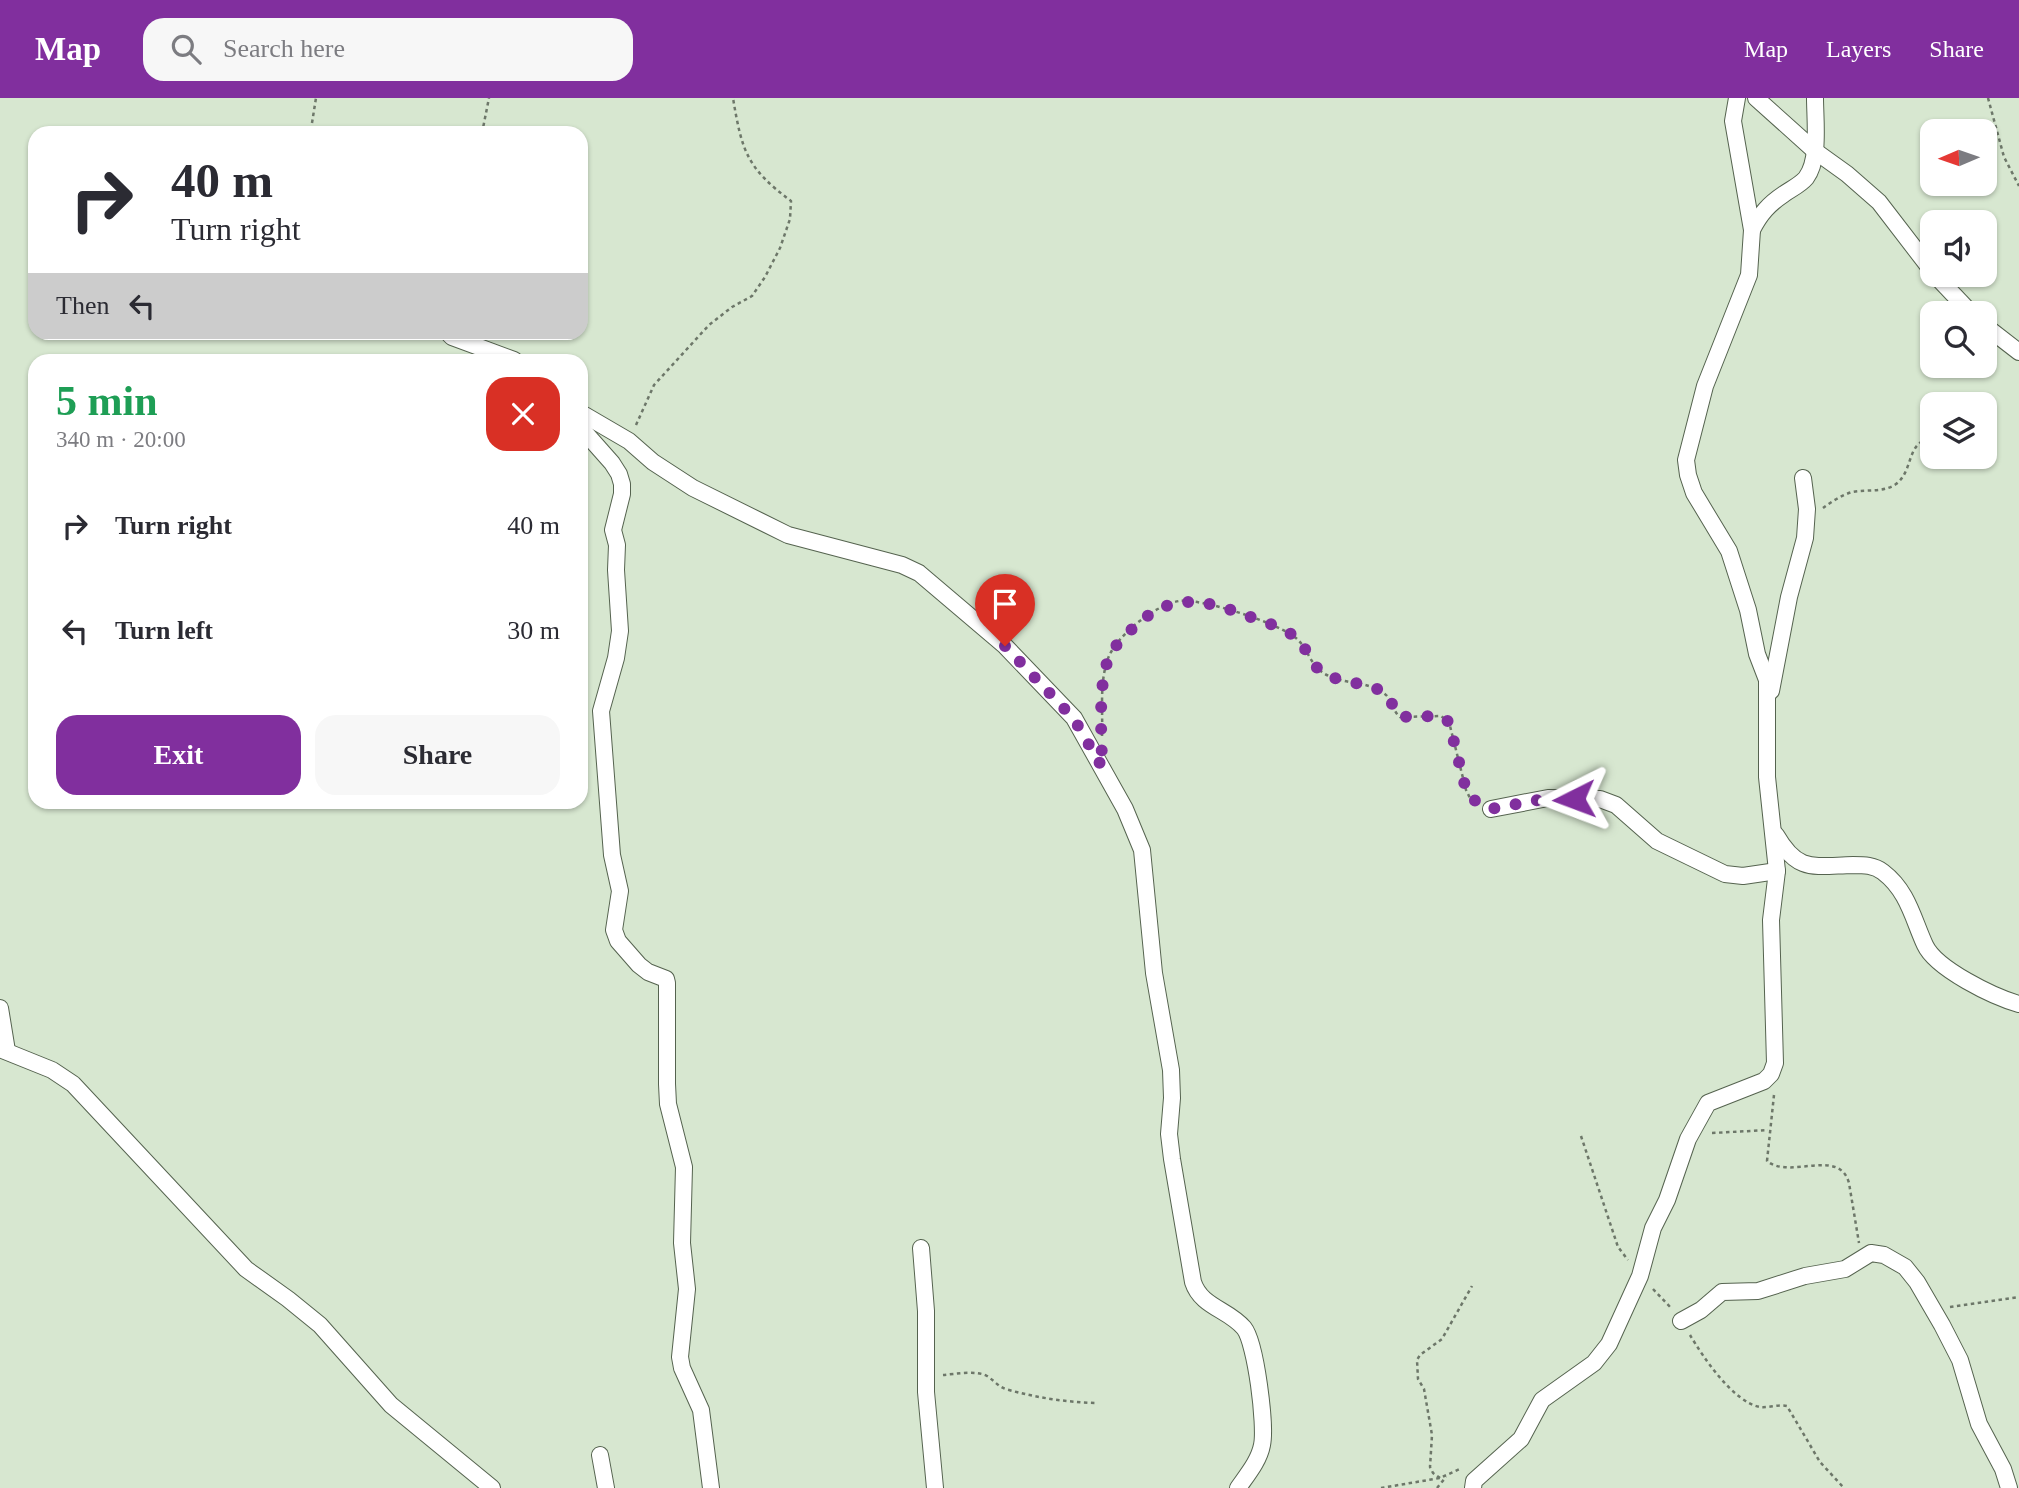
<!DOCTYPE html>
<meta charset="utf-8">
<style>
:root{--surface:#fff;--page:#f7f7f7;--text:#2b2b33;--muted:#7c7c81;--accent:#812f9e}
body{margin:0;font-family:Georgia,serif;background:var(--page);color:var(--text);height:100vh;display:flex;flex-direction:column;font-size:26px;white-space:nowrap}
*{box-sizing:border-box;margin:0}
p{font-size:23px;color:var(--muted)}
.icon{flex:none;width:38px;height:38px;fill:none;stroke:currentColor;stroke-width:2;stroke-linecap:round;stroke-linejoin:round}
.map{position:relative;flex:1;overflow:hidden}
.sheet{position:absolute;left:28px;top:256px;width:560px;height:455px;display:flex;flex-direction:column;background:var(--surface);border-radius:21px;box-shadow:0 2px 5px #0004}
.sheet>*{flex:none}
.hud{position:absolute;left:28px;top:28px;width:560px;height:214px;border-radius:21px;box-shadow:0 2px 5px #0004;background:#fff;color:var(--text);overflow:hidden}
.needle{width:46px;rotate:268deg}
.controls{position:absolute;left:1920px;top:21px;display:grid;gap:14px}
.controls a{display:grid;place-items:center;width:77px;height:77px;border-radius:14px;background:var(--surface);box-shadow:0 2px 5px #0004;font-size:35px}
.pin{position:absolute;display:grid;place-items:center;width:60px;height:60px;color:#fff;margin:-72px -30px;border-radius:50% 50% 50% 0;rotate:-45deg;box-shadow:0 0 7px #0007}
.pin .icon{rotate:45deg}
.me{position:absolute;width:77px;margin:-38px;rotate:267deg;stroke-linejoin:round;filter:drop-shadow(0 0 5px #0008)}
.turn{display:flex;align-items:center;gap:24px;height:147px;padding:0 28px;font-size:32px}
.turn .icon{width:91px;height:91px;stroke-width:2.5}
.turn b{display:block;font-size:49px;line-height:60px}
.then{display:flex;align-items:center;height:66px;padding:0 28px;background:#0003;gap:14px;font-size:26px}
.round{display:grid;place-items:center;flex:none;width:74px;height:74px;border-radius:21px;background:var(--page)}
.overview{display:flex;align-items:center;justify-content:space-between;height:119px;padding:0 28px}
h1{font-size:42px;font-weight:600;line-height:52px;color:#1e9e55}
.primary-button{display:flex;gap:14px;margin-top:auto;padding:14px 28px}
.primary-button a{flex:1;height:80px;border-radius:21px;background:var(--accent);color:#fff;font-size:28px;font-weight:600;line-height:80px;text-align:center}
.primary-button a+a{background:var(--page);color:var(--text)}
ul{padding:0;list-style:none}
li{display:flex;align-items:center;gap:21px;height:105px;padding:0 28px}
li div{flex:1}
li b{display:block;font-size:26px}
li em{font-style:normal}
header{display:flex;align-items:center;gap:42px;box-sizing:border-box;height:98px;padding:0 35px;background:var(--accent);color:#fff}
header strong{font-size:33px}
nav{display:flex;gap:38px;margin-inline-start:auto;font-size:24px}
.search{width:490px;height:63px;background:var(--page);display:flex;align-items:center;gap:18px;box-sizing:border-box;padding:0 24px;border-radius:21px;color:var(--muted);font-size:26px}
.map>svg:first-child{display:block}
.lines{fill:none;stroke-linecap:round;stroke-linejoin:round}
.street-casing{stroke:#55634f;stroke-width:18}
.path{stroke:#6d7769;stroke-width:2.5;stroke-dasharray:3.5 3.5;stroke-linecap:butt}
.street{stroke:#fff;stroke-width:16}
.route{stroke:#812f9e;stroke-width:12;stroke-dasharray:0 21.6}
</style>
<header>
<strong>Map</strong>
<div class="search"><svg class="icon" aria-label="search" viewBox="0 0 24 24"><circle cx="10" cy="10" r="6"/><path d="M15 15l6 6"/></svg>Search here</div>
<nav><a>Map</a><a>Layers</a><a>Share</a></nav>
</header>
<div class="map">
<svg width="2019" height="1390" viewBox="0 0 2019 1390">
<rect width="100%" height="100%" fill="#d7e7d0"/>
<g class="lines">
<!-- street casing -->
<g class="street-casing">
<g id="street">
<polyline points="1756,0 1815,53 1847,76 1879,104 1932,173"/>
<path d="M 1752,132 C 1760,116 1769,106 1784,96 C 1791,91 1800,87 1806,80 C 1820,62 1815,22 1815,0"/>
<polyline points="1935,177 1971,215"/>
<polyline points="1984,227 2019,254"/>
<polyline points="447,234 452,239 514,262"/>
<path d="M 581,315 L 629,343 L 653,364 L 693,390 L 788,437 L 902,467 L 919,475 L 1005,548 L 1074,620 L 1125,711 L 1142,752 L 1154,875 L 1171,972 L 1172,1000 L 1169,1036 L 1172,1061 L 1193,1184 C 1201,1209 1228,1211 1244,1230 C 1256,1245 1266,1328 1262,1347 C 1259,1363 1247,1377 1238,1390"/>
<polyline points="581,330 612,365 619,376 622,386 622,396 613,432 617,447 616,472 620,533 616,560 601,613 612,757 620,793 614,832 618,843 639,867 648,874 666,881 667,885 667,986 668,1006 684,1069 682,1145 687,1191 680,1259 682,1270 701,1312 711,1390"/>
<polyline points="1771,593 1789,499 1805,440 1807,411 1803,380"/>
<polyline points="1491,711 1548,700 1600,701 1616,707 1657,743 1725,776 1743,778 1777,773"/>
<path d="M 1776,737 C 1798,775 1813,768 1853,767 C 1864,767 1874,767 1883,774 C 1908,793 1913,821 1925,847 C 1936,871 1994,899 2019,906"/>
<polyline points="0,910 7,953"/>
<polyline points="0,951 52,972 73,986 246,1171 288,1201 320,1227 391,1307 492,1390"/>
<polyline points="921,1150 926,1213 926,1294 935,1390"/>
<polyline points="1681,1223 1701,1212 1722,1194 1758,1193 1805,1178 1845,1171 1871,1155 1884,1157 1905,1169 1917,1184 1942,1227 1960,1262 1979,1326 2003,1371 2009,1390"/>
<polyline points="600,1357 606,1390"/>
<polyline points="1473,1390 1474,1383 1521,1341 1542,1302 1594,1265 1609,1246 1640,1178 1653,1130 1667,1102 1688,1041 1708,1005 1764,983 1771,976 1775,965 1771,822 1777,773 1767,679 1767,582 1757,556 1748,512 1729,453 1694,395 1688,377 1686,362 1705,288 1749,177 1752,132 1733,23 1737,0"/>
</g>
</g>
<!-- path -->
<g class="path">
<polyline points="1988,0 2004,59 2019,88"/>
<polyline points="312,25 316,0"/>
<polyline points="482,35 489,0"/>
<path d="M 636,327 L 654,287 L 709,227 L 732,209 L 752,198 L 765,179 L 780,150 L 790,121 L 791,103 C 747,70 742,54 733,0"/>
<path d="M 1823,410 C 1831,404 1842,397 1852,394 C 1868,391 1883,395 1896,386 C 1914,373 1906,342 1932,341"/>
<path d="M 1102,638 C 1103,612 1099,582 1109,558 C 1119,536 1155,507 1179,503 C 1202,500 1278,525 1296,540 C 1307,549 1310,566 1322,574 C 1340,587 1364,582 1382,594 C 1393,600 1392,613 1400,619 L 1441,618 L 1449,624 L 1466,692 L 1470,700 L 1477,704"/>
<path d="M 1774,997 L 1767,1063 C 1790,1082 1839,1049 1849,1085 L 1859,1145"/>
<polyline points="1712,1035 1768,1032"/>
<polyline points="1581,1038 1618,1149 1628,1162"/>
<polyline points="1653,1191 1672,1211"/>
<polyline points="1950,1209 2019,1199"/>
<path d="M 1690,1237 C 1703,1259 1733,1304 1760,1309 C 1769,1310 1779,1306 1787,1308 L 1820,1364 L 1844,1390"/>
<path d="M 943,1277 C 956,1276 976,1272 987,1278 C 995,1283 999,1290 1009,1292 C 1038,1300 1066,1304 1096,1305"/>
<polyline points="1440,1380 1433,1375 1430,1369 1432,1337 1424,1291 1418,1281 1417,1262 1420,1257 1442,1241 1472,1188"/>
<polyline points="1381,1390 1440,1380 1462,1370"/>
<polyline points="1437,1390 1446,1379"/>
</g>
<!-- street -->
<use href="#street" class="street"/>
</g>
<g class="lines">
<!-- route -->
<path class="route" d="M 1005,548 L 1074,621 L 1102,669 C 1102,639 1097,584 1110,557 C 1115,547 1126,537 1134,529 C 1173,492 1207,502 1253,520 C 1267,525 1285,530 1296,540 C 1307,549 1310,566 1322,574 C 1340,586 1364,583 1383,594 C 1393,600 1392,613 1400,619 L 1441,618 L 1449,624 L 1466,692 L 1470,700 L 1491,711 L 1548,700 L 1574,701"/>
</g>
</svg>
<div class="controls">
<a><svg class="needle" viewBox="-14 -14 28 28"><path d="M0-13l5 13h-10z" fill="#e53935"/><path d="M0 13l5-13h-10z" fill="#7c7c81"/></svg></a>
<a><svg class="icon" aria-label="sound" viewBox="0 0 24 24"><path d="M4 9h4l5-4v14l-5-4H4zM17 9q2 3 0 6"/></svg></a>
<a><svg class="icon" aria-label="search" viewBox="0 0 24 24"><circle cx="10" cy="10" r="6"/><path d="M15 15l6 6"/></svg></a>
<a><svg class="icon" aria-label="layers" viewBox="0 0 24 24"><path d="M12 4l9 5-9 5-9-5zM3 14l9 5 9-5"/></svg></a>
</div>
<div class="pin" style="left:1005px;top:548px;background:#d93025"><svg class="icon" aria-label="arrive" viewBox="0 0 24 24"><path d="M6 21V4h12l-3 4 3 4H6"/></svg></div>
<svg class="me" style="left:1574px;top:701px" viewBox="-20 -20 40 40"><path d="M0-17L14 15 0 8-14 15z" fill="#812f9e" stroke="#fff" stroke-width="4"/></svg>
<div class="hud">
<div class="turn"><svg class="icon" aria-label="right" viewBox="0 0 24 24"><path d="M7 20v-9h11M14 6l5 5-5 5"/></svg><div><b>40 m</b>Turn right</div></div>
<div class="then">Then<svg class="icon" aria-label="left" viewBox="0 0 24 24"><path d="M17 20v-9H6M10 6l-5 5 5 5"/></svg></div>
</div>
<section class="sheet">
<div class="overview"><div><h1>5 min</h1><p>340 m · 20:00</p></div><a class="round" style="background:#d93025;color:#fff"><svg class="icon" aria-label="close" viewBox="0 0 24 24"><path d="M6 6l12 12M18 6L6 18"/></svg></a></div>
<ul>
<li><svg class="icon" aria-label="right" viewBox="0 0 24 24"><path d="M7 20v-9h11M14 6l5 5-5 5"/></svg><div><b>Turn right</b></div><em>40 m</em></li>
<li><svg class="icon" aria-label="left" viewBox="0 0 24 24"><path d="M17 20v-9H6M10 6l-5 5 5 5"/></svg><div><b>Turn left</b></div><em>30 m</em></li>
</ul>
<div class="primary-button"><a>Exit</a><a>Share</a></div>
</section>
</div>
